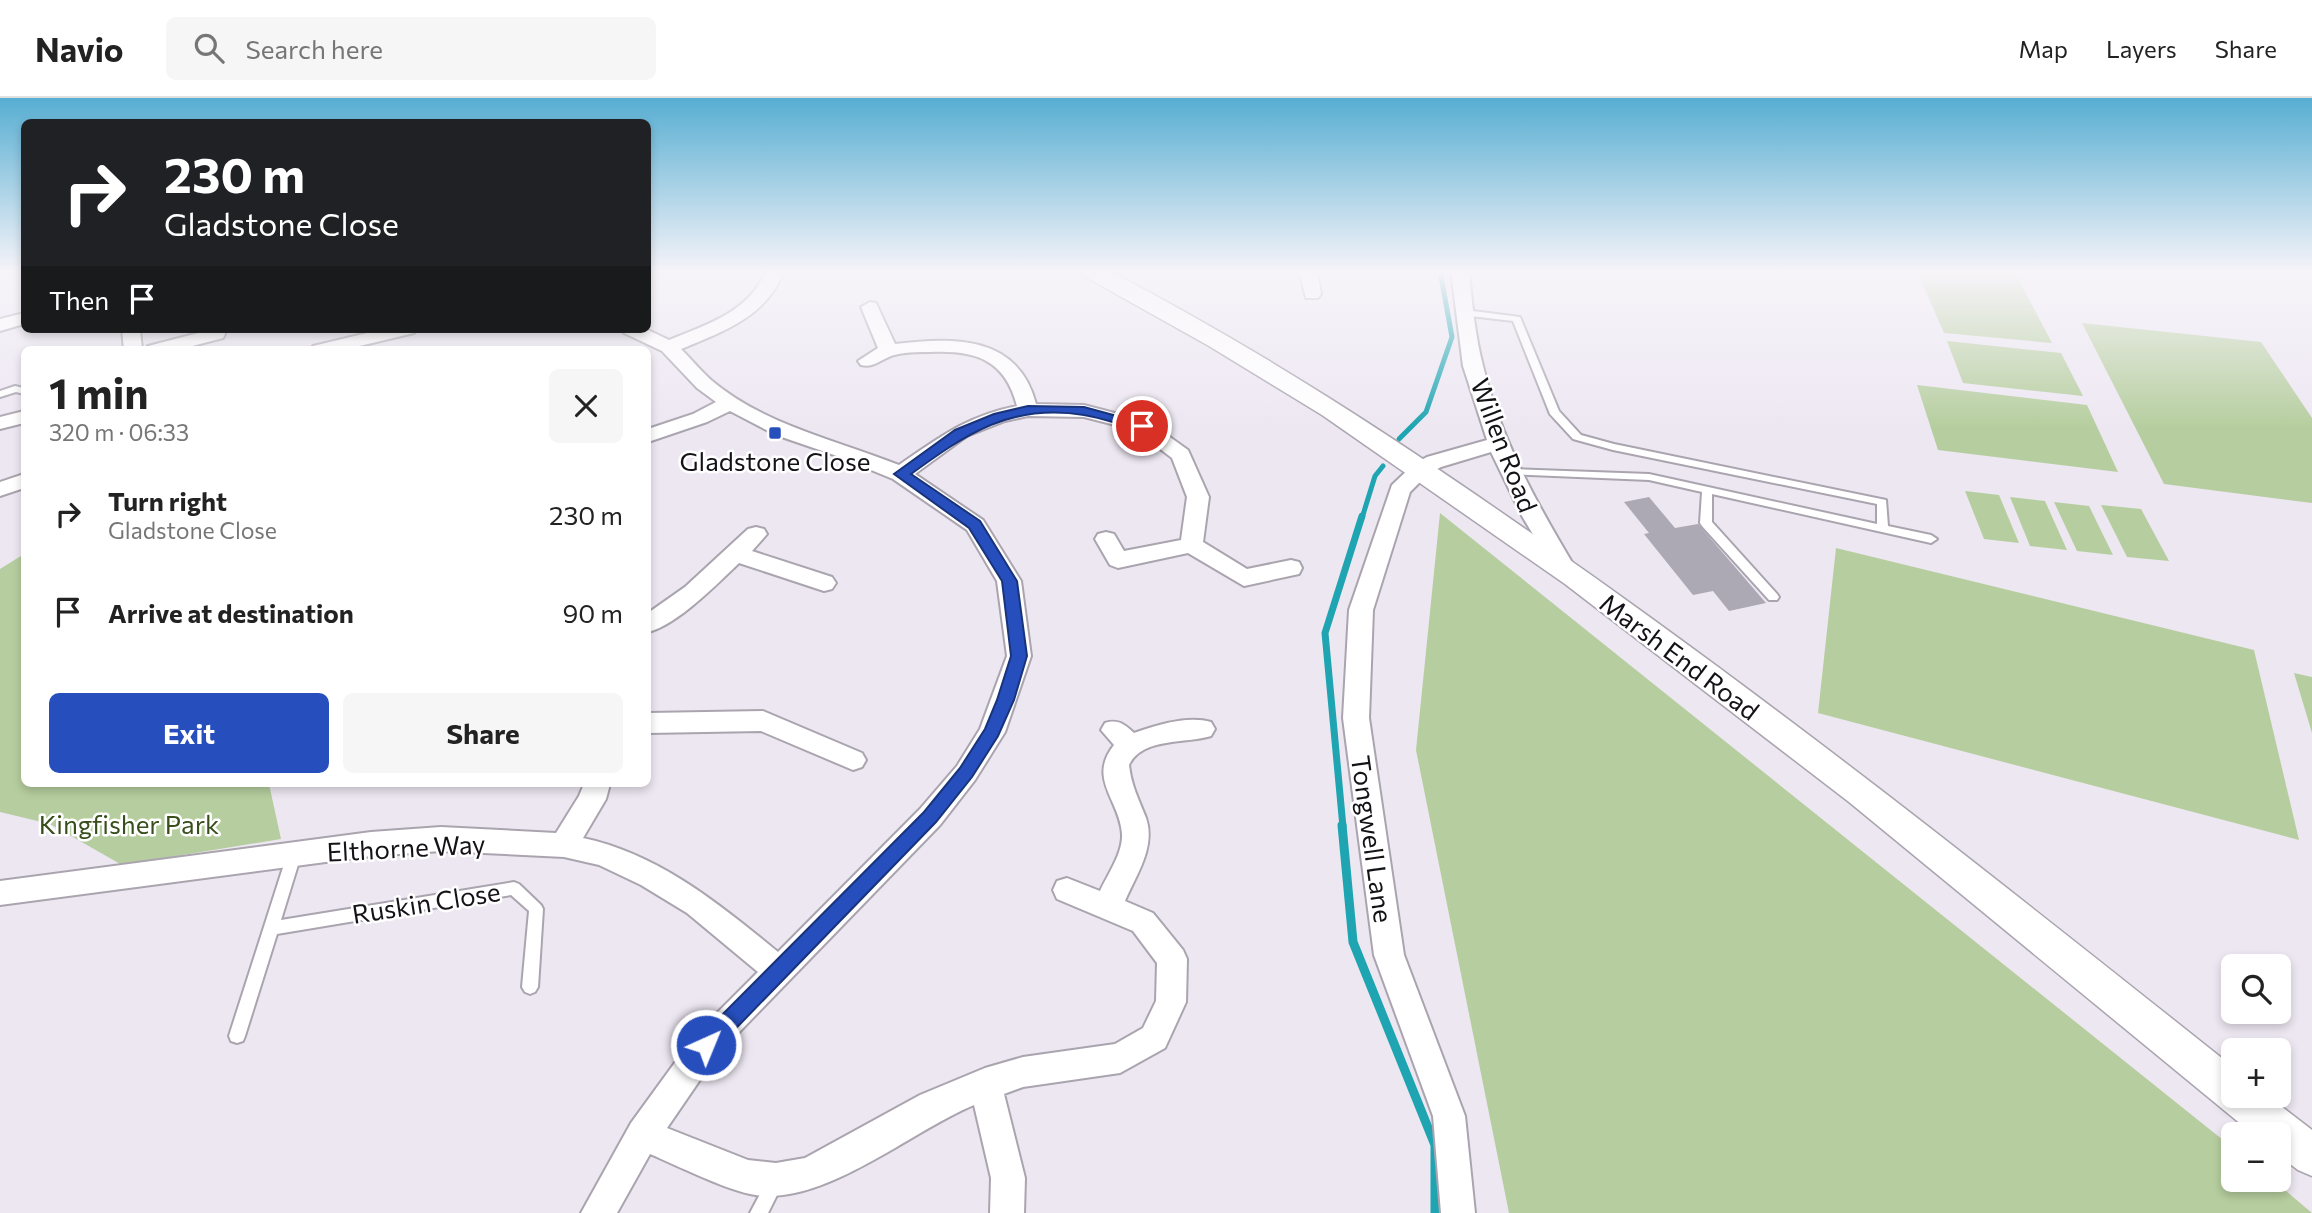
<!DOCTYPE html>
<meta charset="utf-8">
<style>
:root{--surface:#fff;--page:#f6f6f6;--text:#222;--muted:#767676;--line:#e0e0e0;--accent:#264fbd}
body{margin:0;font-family:Commissioner,sans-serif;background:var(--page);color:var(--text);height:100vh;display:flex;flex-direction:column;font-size:26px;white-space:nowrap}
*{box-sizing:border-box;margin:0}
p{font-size:23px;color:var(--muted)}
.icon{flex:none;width:38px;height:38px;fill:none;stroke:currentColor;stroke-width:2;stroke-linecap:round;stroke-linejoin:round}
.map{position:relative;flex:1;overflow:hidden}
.details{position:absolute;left:21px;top:248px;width:630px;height:441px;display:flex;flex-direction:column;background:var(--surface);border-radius:10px;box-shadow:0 4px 10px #0003}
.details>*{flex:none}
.hud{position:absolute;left:21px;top:21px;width:630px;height:214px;border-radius:10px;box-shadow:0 4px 10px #0003;background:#202124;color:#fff;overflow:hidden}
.fabs{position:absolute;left:2221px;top:856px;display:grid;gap:14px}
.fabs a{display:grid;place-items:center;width:70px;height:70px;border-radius:10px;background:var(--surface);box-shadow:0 4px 10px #0003;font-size:35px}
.pin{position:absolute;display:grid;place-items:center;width:60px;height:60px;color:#fff;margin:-30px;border:4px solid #fff;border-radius:50%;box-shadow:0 2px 7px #0007}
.me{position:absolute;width:77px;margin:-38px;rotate:44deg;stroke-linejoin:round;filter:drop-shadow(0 0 5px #0008)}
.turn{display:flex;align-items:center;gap:24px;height:147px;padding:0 28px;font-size:32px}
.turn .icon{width:91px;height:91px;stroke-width:2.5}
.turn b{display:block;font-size:49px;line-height:60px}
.then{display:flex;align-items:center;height:66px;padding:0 28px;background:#0003;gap:14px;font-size:26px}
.round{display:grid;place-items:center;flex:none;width:74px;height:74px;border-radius:10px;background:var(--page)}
.headline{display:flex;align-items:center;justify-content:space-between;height:119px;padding:0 28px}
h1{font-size:42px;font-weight:700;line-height:52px}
.primary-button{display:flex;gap:14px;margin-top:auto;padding:14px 28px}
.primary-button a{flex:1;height:80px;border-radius:10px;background:var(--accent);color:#fff;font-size:28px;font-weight:700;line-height:80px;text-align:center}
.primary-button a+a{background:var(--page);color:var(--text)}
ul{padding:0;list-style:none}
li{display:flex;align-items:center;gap:21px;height:98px;padding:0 28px}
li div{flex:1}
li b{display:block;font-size:26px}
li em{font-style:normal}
header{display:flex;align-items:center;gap:42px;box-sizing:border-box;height:98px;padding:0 35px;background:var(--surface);border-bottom:2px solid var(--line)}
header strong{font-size:33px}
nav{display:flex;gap:38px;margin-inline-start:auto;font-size:24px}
.search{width:490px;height:63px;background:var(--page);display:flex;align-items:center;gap:18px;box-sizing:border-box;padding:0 24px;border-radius:10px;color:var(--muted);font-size:26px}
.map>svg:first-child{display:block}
.green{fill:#b6ce9f}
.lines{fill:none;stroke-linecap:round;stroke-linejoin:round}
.stream-far2{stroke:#1ea5b1;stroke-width:5}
.stream-far1{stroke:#1ea5b1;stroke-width:7}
.stream{stroke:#1ea5b1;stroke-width:9}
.building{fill:#aca9b4}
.service-casing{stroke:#aaa4af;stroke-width:4}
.minor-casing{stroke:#aaa4af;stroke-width:4}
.tertiary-casing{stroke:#aaa4af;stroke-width:3}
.service{fill:#fff;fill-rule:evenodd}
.minor{fill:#fff;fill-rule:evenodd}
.tertiary{fill:#fff;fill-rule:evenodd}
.route{fill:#264fbd;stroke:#19337b;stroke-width:2}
.poi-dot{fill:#264fbd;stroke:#fff;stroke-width:2.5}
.labels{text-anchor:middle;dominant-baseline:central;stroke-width:5;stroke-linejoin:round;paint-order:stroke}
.street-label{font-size:26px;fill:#141216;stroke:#fff}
.poi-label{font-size:26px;fill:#141216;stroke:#fff}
.park-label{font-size:26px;fill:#384f1b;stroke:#fff}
</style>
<header>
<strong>Navio</strong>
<div class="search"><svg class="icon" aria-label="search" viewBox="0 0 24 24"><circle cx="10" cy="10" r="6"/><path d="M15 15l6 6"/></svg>Search here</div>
<nav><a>Map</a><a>Layers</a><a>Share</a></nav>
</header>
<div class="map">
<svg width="2312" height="1115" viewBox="0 0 2312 1115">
<rect width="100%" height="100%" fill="#ede7f2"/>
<!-- green -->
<g class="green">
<polygon points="1917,173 2014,173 2052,245 1944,235"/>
<polygon points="2082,225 2261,244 2312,320 2312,405 2164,386"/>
<polygon points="1947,243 2061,255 2083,298 1963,285"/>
<polygon points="1917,287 2087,307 2118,374 1938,352"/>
<polygon points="1965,393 1999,397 2019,445 1984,441"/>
<polygon points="2010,399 2045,403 2067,452 2030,448"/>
<polygon points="2054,404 2089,408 2113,457 2077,453"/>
<polygon points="2101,407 2141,411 2169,463 2127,459"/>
<polygon points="1440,415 2233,1050 2233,1082 2273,1082 2312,1115 1509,1115 1416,652"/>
<polygon points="1836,450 2254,552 2299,742 1818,615"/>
<polygon points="24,456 24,686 269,686 281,741 122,767 50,726 0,714 0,471"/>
<polygon points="2294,575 2312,579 2312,635"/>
</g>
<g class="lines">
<!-- stream-far2 -->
<g class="stream-far2">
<polyline points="1399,341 1426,314 1452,239 1440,173"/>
<polyline points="1362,420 1375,378 1383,368"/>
</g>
<!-- stream-far1 -->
<polyline class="stream-far1" points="1343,729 1325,535 1362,418"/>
<!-- stream -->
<polyline class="stream" points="1342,727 1353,844 1435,1047 1435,1115"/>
</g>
<!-- building -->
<polygon class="building" points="1649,399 1675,430 1698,426 1766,505 1729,513 1713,493 1693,497 1644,436 1649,435 1624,404"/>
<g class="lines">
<!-- service casing -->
<g class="service-casing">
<g id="service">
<polygon points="1465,212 1520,219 1559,313 1581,337 1614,346 1886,402 1888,428 1931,437 1937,441 1931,445 1712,396 1712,424 1777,496 1779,499 1777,502 1769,502 1702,428 1700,425 1702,394 1649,382 1506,376 1505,374 1510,371 1649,376 1877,426 1877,406 1613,352 1573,341 1550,316 1513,223 1462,217 1460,215"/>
<polygon points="15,288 24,290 24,296 16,294 0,299 0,293"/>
<polygon points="294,751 299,753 301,757 281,822 514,784 519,786 541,807 543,811 538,889 535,894 530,896 525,894 522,889 529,813 511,797 277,836 245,938 243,943 237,945 231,943 229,938 287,757 289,753"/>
<polygon points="776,1075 782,1077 784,1083 768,1115 750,1115 770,1077"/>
</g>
</g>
<!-- minor casing -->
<g class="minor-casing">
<g id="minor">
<path d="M 766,173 L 784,173 C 766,219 724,233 681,251 C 691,261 701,273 711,282 C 764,327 836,342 899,367 C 940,339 967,318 1017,308 C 1005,261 975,252 930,254 C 918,254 902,254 891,258 C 880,262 874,270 861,267 L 858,263 L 878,250 L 861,209 L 870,204 L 876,205 L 895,246 C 954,239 1018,237 1036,306 L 1084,307 L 1149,324 L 1188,352 L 1209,399 L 1203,444 L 1247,471 L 1291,462 L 1299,464 L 1302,470 L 1299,476 L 1244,488 L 1188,455 L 1118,470 L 1110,467 L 1095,441 L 1098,436 L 1106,434 L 1114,436 L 1124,453 L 1181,442 L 1187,399 L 1172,360 L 1135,332 L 1084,319 L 1028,318 L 1005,323 L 967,338 L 915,376 L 983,422 L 1021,483 L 1031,558 L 1005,634 L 975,682 L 940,727 L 717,957 L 667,1030 L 748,1062 L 776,1065 L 805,1060 L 920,997 L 985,970 L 1023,959 L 1115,946 L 1143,930 L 1156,903 L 1157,865 L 1133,833 L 1057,801 L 1053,792 L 1057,783 L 1067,780 L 1100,793 C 1108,776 1123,755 1122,736 C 1120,702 1087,681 1114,647 L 1101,632 L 1105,625 C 1118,621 1124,626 1134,635 C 1156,627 1188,617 1211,624 L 1215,631 L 1211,638 C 1186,646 1142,639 1129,667 C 1131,687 1139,702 1146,720 C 1156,749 1136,777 1125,803 L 1153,815 L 1183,852 L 1187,861 L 1186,904 L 1165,950 L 1120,975 L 1023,989 L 1004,996 L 1025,1080 L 1024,1115 L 990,1115 L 991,1080 L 974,1007 C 909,1034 821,1111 750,1096 C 722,1090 678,1068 650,1056 L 617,1115 L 581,1115 L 631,1025 L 695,937 L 758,874 L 687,815 L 641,787 L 599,767 L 564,759 L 441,753 L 371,758 L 0,807 L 0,783 L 371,734 L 441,729 L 556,735 L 579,698 L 584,686 L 610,686 L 606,701 L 583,740 C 659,756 719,806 778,854 L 920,711 L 957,668 L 980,631 L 1007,558 L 997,483 L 967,432 L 893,381 L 837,358 L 776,337 L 730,313 L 707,324 L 648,344 L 648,331 L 693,316 L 716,304 L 697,290 L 662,253 L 624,235 L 622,231 L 646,231 L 669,242 C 708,226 749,214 766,173 Z"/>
<polygon points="1299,173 1317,173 1321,196 1318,200 1306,200"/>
<path d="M 1451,173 L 1469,173 C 1472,205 1475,237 1483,268 C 1501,342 1537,406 1576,471 L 1573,477 L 1565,479 L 1557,477 L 1522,418 L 1491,354 L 1441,369 L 1428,376 L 1410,394 L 1373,512 L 1369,620 L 1404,857 L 1465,1018 L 1475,1115 L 1441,1115 L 1433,1018 L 1374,857 L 1343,620 L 1349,512 L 1392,387 L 1414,366 L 1427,359 L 1487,342 L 1463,268 Z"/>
<polygon points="24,215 24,226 0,233 0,221"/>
<polygon points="122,231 140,231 142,252 124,252"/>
<polygon points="214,231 223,232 225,236 223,240 177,252 146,252 148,248"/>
<polygon points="384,231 416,231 414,235 343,252 311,252 313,248"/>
<polygon points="24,313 24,325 0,331 0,319"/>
<polygon points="24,376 24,390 0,398 0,384"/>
<path d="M 756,429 L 764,431 L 767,436 L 752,453 L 832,479 L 836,485 L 832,491 L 824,493 L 739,465 C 717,486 677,527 648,534 L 648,515 L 685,489 L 748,431 Z"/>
<polygon points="763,613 862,655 866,662 862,669 853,672 761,633 648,635 648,615"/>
</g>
</g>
<!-- tertiary casing -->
<g class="tertiary-casing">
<path id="tertiary" d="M 1081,173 L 1111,174 C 1258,250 1398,342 1534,437 C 1775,604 2004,787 2233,969 L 2233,998 L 2268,998 L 2312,1032 L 2312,1078 L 2298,1072 L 2278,1057 L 2278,1036 L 2253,1036 L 1849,704 L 1565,486 L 1322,317 L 1209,248 L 1084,178 Z"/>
</g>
<!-- service -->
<use href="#service" class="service"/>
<!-- minor -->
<use href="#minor" class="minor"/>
<!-- tertiary -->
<use href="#tertiary" class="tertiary"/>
</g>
<!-- sky -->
<linearGradient id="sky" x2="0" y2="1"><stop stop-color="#57aed2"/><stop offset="0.53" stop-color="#f7f4f9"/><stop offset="1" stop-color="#f7f4f9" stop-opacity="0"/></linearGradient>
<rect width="2312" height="329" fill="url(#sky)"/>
<!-- route -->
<path class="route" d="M 1028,308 L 1084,309 L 1146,326 L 1148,328 L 1142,332 C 1123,328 1103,320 1084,317 C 1011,305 966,336 911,376 L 980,423 L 1017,483 L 1027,558 L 1014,602 L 998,638 L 972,679 L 936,724 L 713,954 L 706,957 L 699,954 L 696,947 L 699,940 L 924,714 L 960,670 L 985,631 L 997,602 L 1011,558 L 1002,483 L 969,430 L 894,376 L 955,332 L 994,316 Z"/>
<!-- markers -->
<rect class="poi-dot" x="768" y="328" width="14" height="14" rx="3.5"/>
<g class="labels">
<!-- street labels -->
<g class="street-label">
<text transform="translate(1505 347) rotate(69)">Willen Road</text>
<text transform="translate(1680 558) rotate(37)">Marsh End Road</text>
<text transform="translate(1373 741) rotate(82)">Tongwell Lane</text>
<text transform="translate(406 749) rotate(-3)">Elthorne Way</text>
<text transform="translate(426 804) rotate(-9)">Ruskin Close</text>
</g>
<!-- poi labels -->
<g class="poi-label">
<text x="775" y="362">Gladstone Close</text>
</g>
<!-- park labels -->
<g class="park-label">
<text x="129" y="725">Kingfisher Park</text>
</g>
</g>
</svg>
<div class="fabs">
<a><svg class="icon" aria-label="search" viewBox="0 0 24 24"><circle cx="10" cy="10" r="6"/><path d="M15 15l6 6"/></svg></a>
<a>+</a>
<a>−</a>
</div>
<div class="pin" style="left:1142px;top:328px;background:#d93025"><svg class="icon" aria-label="arrive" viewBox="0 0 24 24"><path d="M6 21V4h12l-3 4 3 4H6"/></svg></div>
<svg class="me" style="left:706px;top:947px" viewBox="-20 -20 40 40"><circle r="17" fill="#264fbd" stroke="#fff" stroke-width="3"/><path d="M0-11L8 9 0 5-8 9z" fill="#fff"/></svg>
<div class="hud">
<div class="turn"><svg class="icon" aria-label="right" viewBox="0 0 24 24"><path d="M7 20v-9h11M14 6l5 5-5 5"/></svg><div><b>230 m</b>Gladstone Close</div></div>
<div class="then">Then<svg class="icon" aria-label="arrive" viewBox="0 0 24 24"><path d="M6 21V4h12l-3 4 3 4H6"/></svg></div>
</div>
<section class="details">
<div class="headline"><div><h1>1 min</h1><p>320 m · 06:33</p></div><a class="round"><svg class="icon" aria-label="close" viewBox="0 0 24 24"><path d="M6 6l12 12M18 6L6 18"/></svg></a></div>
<ul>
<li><svg class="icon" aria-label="right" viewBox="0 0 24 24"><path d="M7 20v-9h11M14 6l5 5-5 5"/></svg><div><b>Turn right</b><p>Gladstone Close</p></div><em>230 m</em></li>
<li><svg class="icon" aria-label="arrive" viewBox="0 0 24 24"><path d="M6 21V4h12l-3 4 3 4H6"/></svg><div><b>Arrive at destination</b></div><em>90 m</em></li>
</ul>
<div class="primary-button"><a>Exit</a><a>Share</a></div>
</section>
</div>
